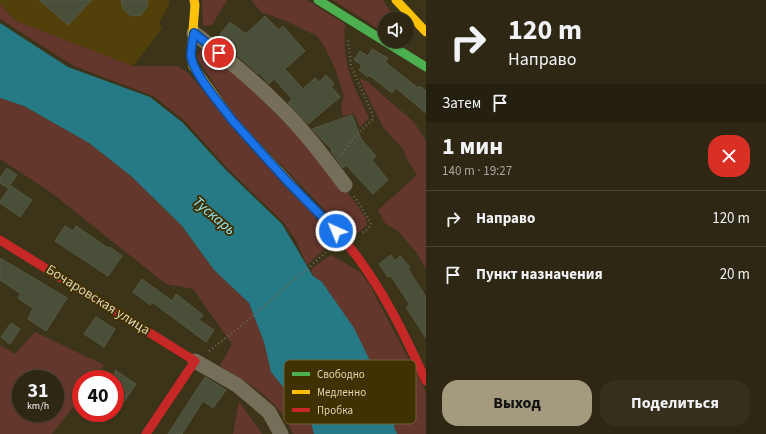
<!DOCTYPE html>
<html lang="ru">
<meta charset="utf-8">
<style>
:root{--surface:#2d2713;--page:#352f1c;--text:#f1f3f6;--muted:#a7a5a0;--line:#484433;--accent:#a49a7d}
body{margin:0;font-family:"Source Sans 3",sans-serif;background:var(--page);color:var(--text);height:100vh;display:flex;flex-direction:column;font-size:15px;white-space:nowrap}
*{box-sizing:border-box;margin:0}
p{font-size:13px;color:var(--muted)}
.icon{flex:none;width:22px;height:22px;fill:none;stroke:currentColor;stroke-width:2;stroke-linecap:round;stroke-linejoin:round}
.map{position:relative;flex:1;overflow:hidden}
.drawer{display:flex;flex-direction:column;background:var(--surface);width:340px}
.drawer>*{flex:none}
.hud{background:#2d2713;color:var(--text);overflow:hidden}
.controls{position:absolute;left:378px;top:12px;display:grid;gap:8px}
.controls a{display:grid;place-items:center;width:36px;height:36px;border-radius:50%;background:var(--surface);box-shadow:0 1px 3px #0004,0 0 0 1px var(--line);font-size:20px}
.speed{position:absolute;left:12px;top:370px;display:flex;gap:8px;font-size:20px;font-weight:700;text-align:center}
.speed>*{display:grid;place-content:center;width:52px;height:52px;border-radius:50%;background:var(--surface);box-shadow:0 1px 3px #0004,0 0 0 1px var(--line);line-height:1}
.speed small{font-size:10px;font-weight:400}
.speed .limit{border:6px solid #d22;background:#fff;color:#111}
.pin{position:absolute;display:grid;place-items:center;width:34px;height:34px;color:#fff;margin:-17px;border:2px solid #fff;border-radius:50%;box-shadow:0 1px 4px #0007}
.me{position:absolute;width:44px;margin:-22px;rotate:316deg;stroke-linejoin:round;filter:drop-shadow(0 0 3px #0008)}
.turn{display:flex;align-items:center;gap:14px;height:84px;padding:0 16px;font-size:18px}
.turn .icon{width:52px;height:52px;stroke-width:2.5}
.turn b{display:block;font-size:28px;line-height:34px}
.then{display:flex;align-items:center;height:38px;padding:0 16px;background:#0003;gap:8px;font-size:15px}
.round{display:grid;place-items:center;flex:none;width:42px;height:42px;border-radius:16px;background:var(--page)}
.overview{display:flex;align-items:center;justify-content:space-between;height:68px;padding:0 16px}
h1{font-size:24px;font-weight:700;line-height:30px}
.primary-button{display:flex;gap:8px;margin-top:auto;padding:8px 16px}
.primary-button a{flex:1;height:46px;border-radius:16px;background:var(--accent);color:#111;font-size:16px;font-weight:700;line-height:46px;text-align:center}
.primary-button a+a{background:var(--page);color:var(--text)}
ul{padding:0;list-style:none}
li{display:flex;align-items:center;gap:12px;height:56px;padding:0 16px;border-top:1px solid var(--line)}
li div{flex:1}
li b{display:block;font-size:15px}
li em{font-style:normal}
main{display:flex;flex:1;min-height:0}
.map>svg:first-child{display:block}
.built{fill:#514009}
.green{fill:#64372d;fill-rule:evenodd}
.water{fill:#257a85}
.building{fill:#4a4f3a;stroke:#545944}
.lines{fill:none;stroke-linecap:round;stroke-linejoin:round}
.path{stroke:#6d6652;stroke-width:2.5;stroke-dasharray:1 3;stroke-linecap:butt}
.street{stroke:#756e58;stroke-width:15}
.fast{stroke:#4caf50;stroke-width:9}
.slow{stroke:#ffc107;stroke-width:9}
.jam{stroke:#c62828;stroke-width:9}
.route-casing{stroke:#114b97;stroke-width:10}
.route{stroke:#1a73e8;stroke-width:7}
.labels{text-anchor:middle;dominant-baseline:central;stroke-width:4;stroke-linejoin:round;paint-order:stroke}
.street-label{font-size:14px;fill:#dcd1b3;stroke:#403100}
.water-label{font-size:15px;font-style:italic;fill:#95e8f7;stroke:#403100}
.key{fill:#403100;stroke:#6f6136;stroke-width:1}
.key-label{font-size:11px;fill:#dcd1b3}
</style>
<main>
<div class="map">
<svg width="426" height="434" viewBox="0 0 426 434">
<rect width="100%" height="100%" fill="#3c3419"/>
<!-- built -->
<polygon class="built" points="0,0 169,0 169,4 159,23 162,29 133,66 16,21 0,4"/>
<!-- green -->
<g class="green">
<polygon points="202,0 227,0 212,25 203,26"/>
<path d="M 251,0 L 307,0 L 345,24 C 342,65 352,82 369,118 L 360,127 L 354,113 L 343,116 L 341,105 L 344,96 L 336,71 L 325,47 L 317,36 L 284,20 L 261,12 Z"/>
<polygon points="333,0 383,0 395,19 385,19 385,33"/>
<polygon points="0,4 16,21 133,66 178,66 188,73 315,215 319,229 328,241 326,248 307,265 297,242 284,223 227,168 184,120 153,96 74,66 0,19"/>
<path d="M 202,47 C 263,94 323,154 366,218 L 367,225 L 356,234 L 346,232 L 236,118 L 197,58 Z"/>
<polygon points="359,78 366,81 414,122 426,141 426,268 416,252 399,232 385,223 378,210 417,175 408,161 403,149 383,127"/>
<path d="M 0,98 L 24,106 L 89,143 L 131,176 L 182,226 L 214,270 L 249,303 L 264,342 L 271,372 L 289,394 L 299,413 L 310,419 L 314,434 L 293,434 C 281,401 248,383 220,366 L 232,344 L 193,289 L 166,284 L 49,191 L 0,159 Z"/>
<polygon points="331,255 360,272 369,284 426,392 426,434 397,434 394,427 397,416 354,329 322,282 313,276 311,269"/>
<path d="M 35,332 L 104,365 L 94,379 L 81,379 L 81,397 L 52,434 L 0,434 L 0,345 L 15,354 ZM 21,379 L 55,379 L 55,413 L 21,413 Z"/>
<polygon points="239,401 262,434 233,434"/>
</g>
<!-- water -->
<polygon class="water" points="0,23 68,67 150,97 182,122 226,170 282,224 313,276 322,282 354,328 397,416 394,427 397,434 314,434 310,419 299,413 289,394 271,372 264,342 249,303 214,270 182,226 131,176 89,143 24,106 0,98"/>
<!-- building -->
<g class="building">
<polygon points="39,0 92,0 68,25"/>
<polygon points="121,0 148,0 147,7 141,15 131,16 123,9"/>
<polygon points="265,16 279,30 283,26 305,51 285,69 303,89 315,78 319,82 326,75 334,84 331,86 340,97 308,124 288,103 292,99 274,79 269,84 259,73 258,74 237,55 239,53 218,37 230,22 246,34"/>
<polygon points="372,49 388,58 385,62 418,88 420,86 426,91 426,113 396,88 392,93 369,75 368,77 359,70 362,65 354,60 360,51 368,56"/>
<polygon points="352,115 361,139 376,156 372,160 388,180 373,194 346,165 343,168 331,151 332,150 312,129"/>
<polygon points="7,168 17,175 8,188 0,183 0,178"/>
<polygon points="11,186 32,200 20,217 0,203 0,201"/>
<polygon points="65,226 73,231 76,226 108,248 110,247 122,256 108,276 55,241"/>
<polygon points="391,255 395,261 400,256 410,267 408,269 426,297 426,338 406,307 410,305 391,276 388,277 379,264"/>
<polygon points="0,258 67,298 46,331 28,319 33,308 18,298 21,294 0,280"/>
<polygon points="142,279 172,301 176,294 203,315 199,320 214,330 206,342 152,302 150,305 133,292"/>
<polygon points="96,317 115,329 104,347 84,334"/>
<polygon points="11,323 20,329 10,344 1,337"/>
<polygon points="115,370 136,384 124,402 115,396"/>
<polygon points="205,377 226,390 213,408 203,401 182,434 168,434"/>
</g>
<g class="lines">
<!-- path -->
<g class="path">
<polyline points="340,156 355,136 372,120 373,115 351,66 348,39"/>
<polyline points="354,196 371,223 368,229 361,234"/>
<polyline points="209,351 241,326 330,249"/>
</g>
<!-- street -->
<g class="street">
<path d="M 194,33 C 223,55 252,79 278,105 C 303,129 324,157 345,185"/>
<polyline points="195,361 237,385 269,412 281,434"/>
</g>
<!-- fast -->
<polyline class="fast" points="318,0 426,67"/>
<!-- slow -->
<g class="slow">
<polyline points="194,0 195,5 191,56 193,66 232,120 311,206"/>
<polyline points="396,0 426,32"/>
</g>
<!-- jam -->
<g class="jam">
<path d="M 311,206 C 322,217 334,227 343,239 C 379,281 403,331 426,381"/>
<polyline points="0,240 195,361 146,434"/>
</g>
</g>
<g class="lines">
<!-- route casing -->
<g class="route-casing">
<path id="route" d="M 219,53 L 194,33 C 193,40 191,48 191,55 C 191,71 222,106 232,120 L 287,181 L 336,231"/>
</g>
<!-- route -->
<use href="#route" class="route"/>
</g>
<g class="labels">
<!-- street labels -->
<g class="street-label">
<text transform="translate(98 300) rotate(32)">Бочаровская улица</text>
</g>
<!-- water labels -->
<g class="water-label">
<text transform="translate(214 216) rotate(40)">Тускарь</text>
</g>
</g>
<!-- legend -->
<rect x="284" y="360" width="132" height="64" rx="6" class="key"/>
<rect x="292" y="372" width="18" height="4" fill="#4caf50"/>
<rect x="292" y="390" width="18" height="4" fill="#ffc107"/>
<rect x="292" y="408" width="18" height="4" fill="#c62828"/>
<g class="key-label">
<text x="317" y="378">Свободно</text>
<text x="317" y="396">Медленно</text>
<text x="317" y="414">Пробка</text>
</g>
</svg>
<div class="controls">
<a><svg class="icon" aria-label="sound" viewBox="0 0 24 24"><path d="M4 9h4l5-4v14l-5-4H4zM17 9q2 3 0 6"/></svg></a>
</div>
<div class="speed"><div>31<small>km/h</small></div><div class="limit">40</div></div>
<div class="pin" style="left:219px;top:53px;background:#d93025"><svg class="icon" aria-label="arrive" viewBox="0 0 24 24"><path d="M6 21V4h12l-3 4 3 4H6"/></svg></div>
<svg class="me" style="left:336px;top:231px" viewBox="-20 -20 40 40"><circle r="17" fill="#1a73e8" stroke="#fff" stroke-width="3"/><path d="M0-11L8 9 0 5-8 9z" fill="#fff"/></svg>
</div>
<section class="drawer">
<div class="hud">
<div class="turn"><svg class="icon" aria-label="right" viewBox="0 0 24 24"><path d="M7 20v-9h11M14 6l5 5-5 5"/></svg><div><b>120 m</b>Направо</div></div>
<div class="then">Затем<svg class="icon" aria-label="arrive" viewBox="0 0 24 24"><path d="M6 21V4h12l-3 4 3 4H6"/></svg></div>
</div>
<div class="overview"><div><h1>1 мин</h1><p>140 m · 19:27</p></div><a class="round" style="background:#d93025;color:#fff"><svg class="icon" aria-label="close" viewBox="0 0 24 24"><path d="M6 6l12 12M18 6L6 18"/></svg></a></div>
<ul>
<li><svg class="icon" aria-label="right" viewBox="0 0 24 24"><path d="M7 20v-9h11M14 6l5 5-5 5"/></svg><div><b>Направо</b></div><em>120 m</em></li>
<li><svg class="icon" aria-label="arrive" viewBox="0 0 24 24"><path d="M6 21V4h12l-3 4 3 4H6"/></svg><div><b>Пункт назначения</b></div><em>20 m</em></li>
</ul>
<div class="primary-button"><a>Выход</a><a>Поделиться</a></div>
</section>
</main>
